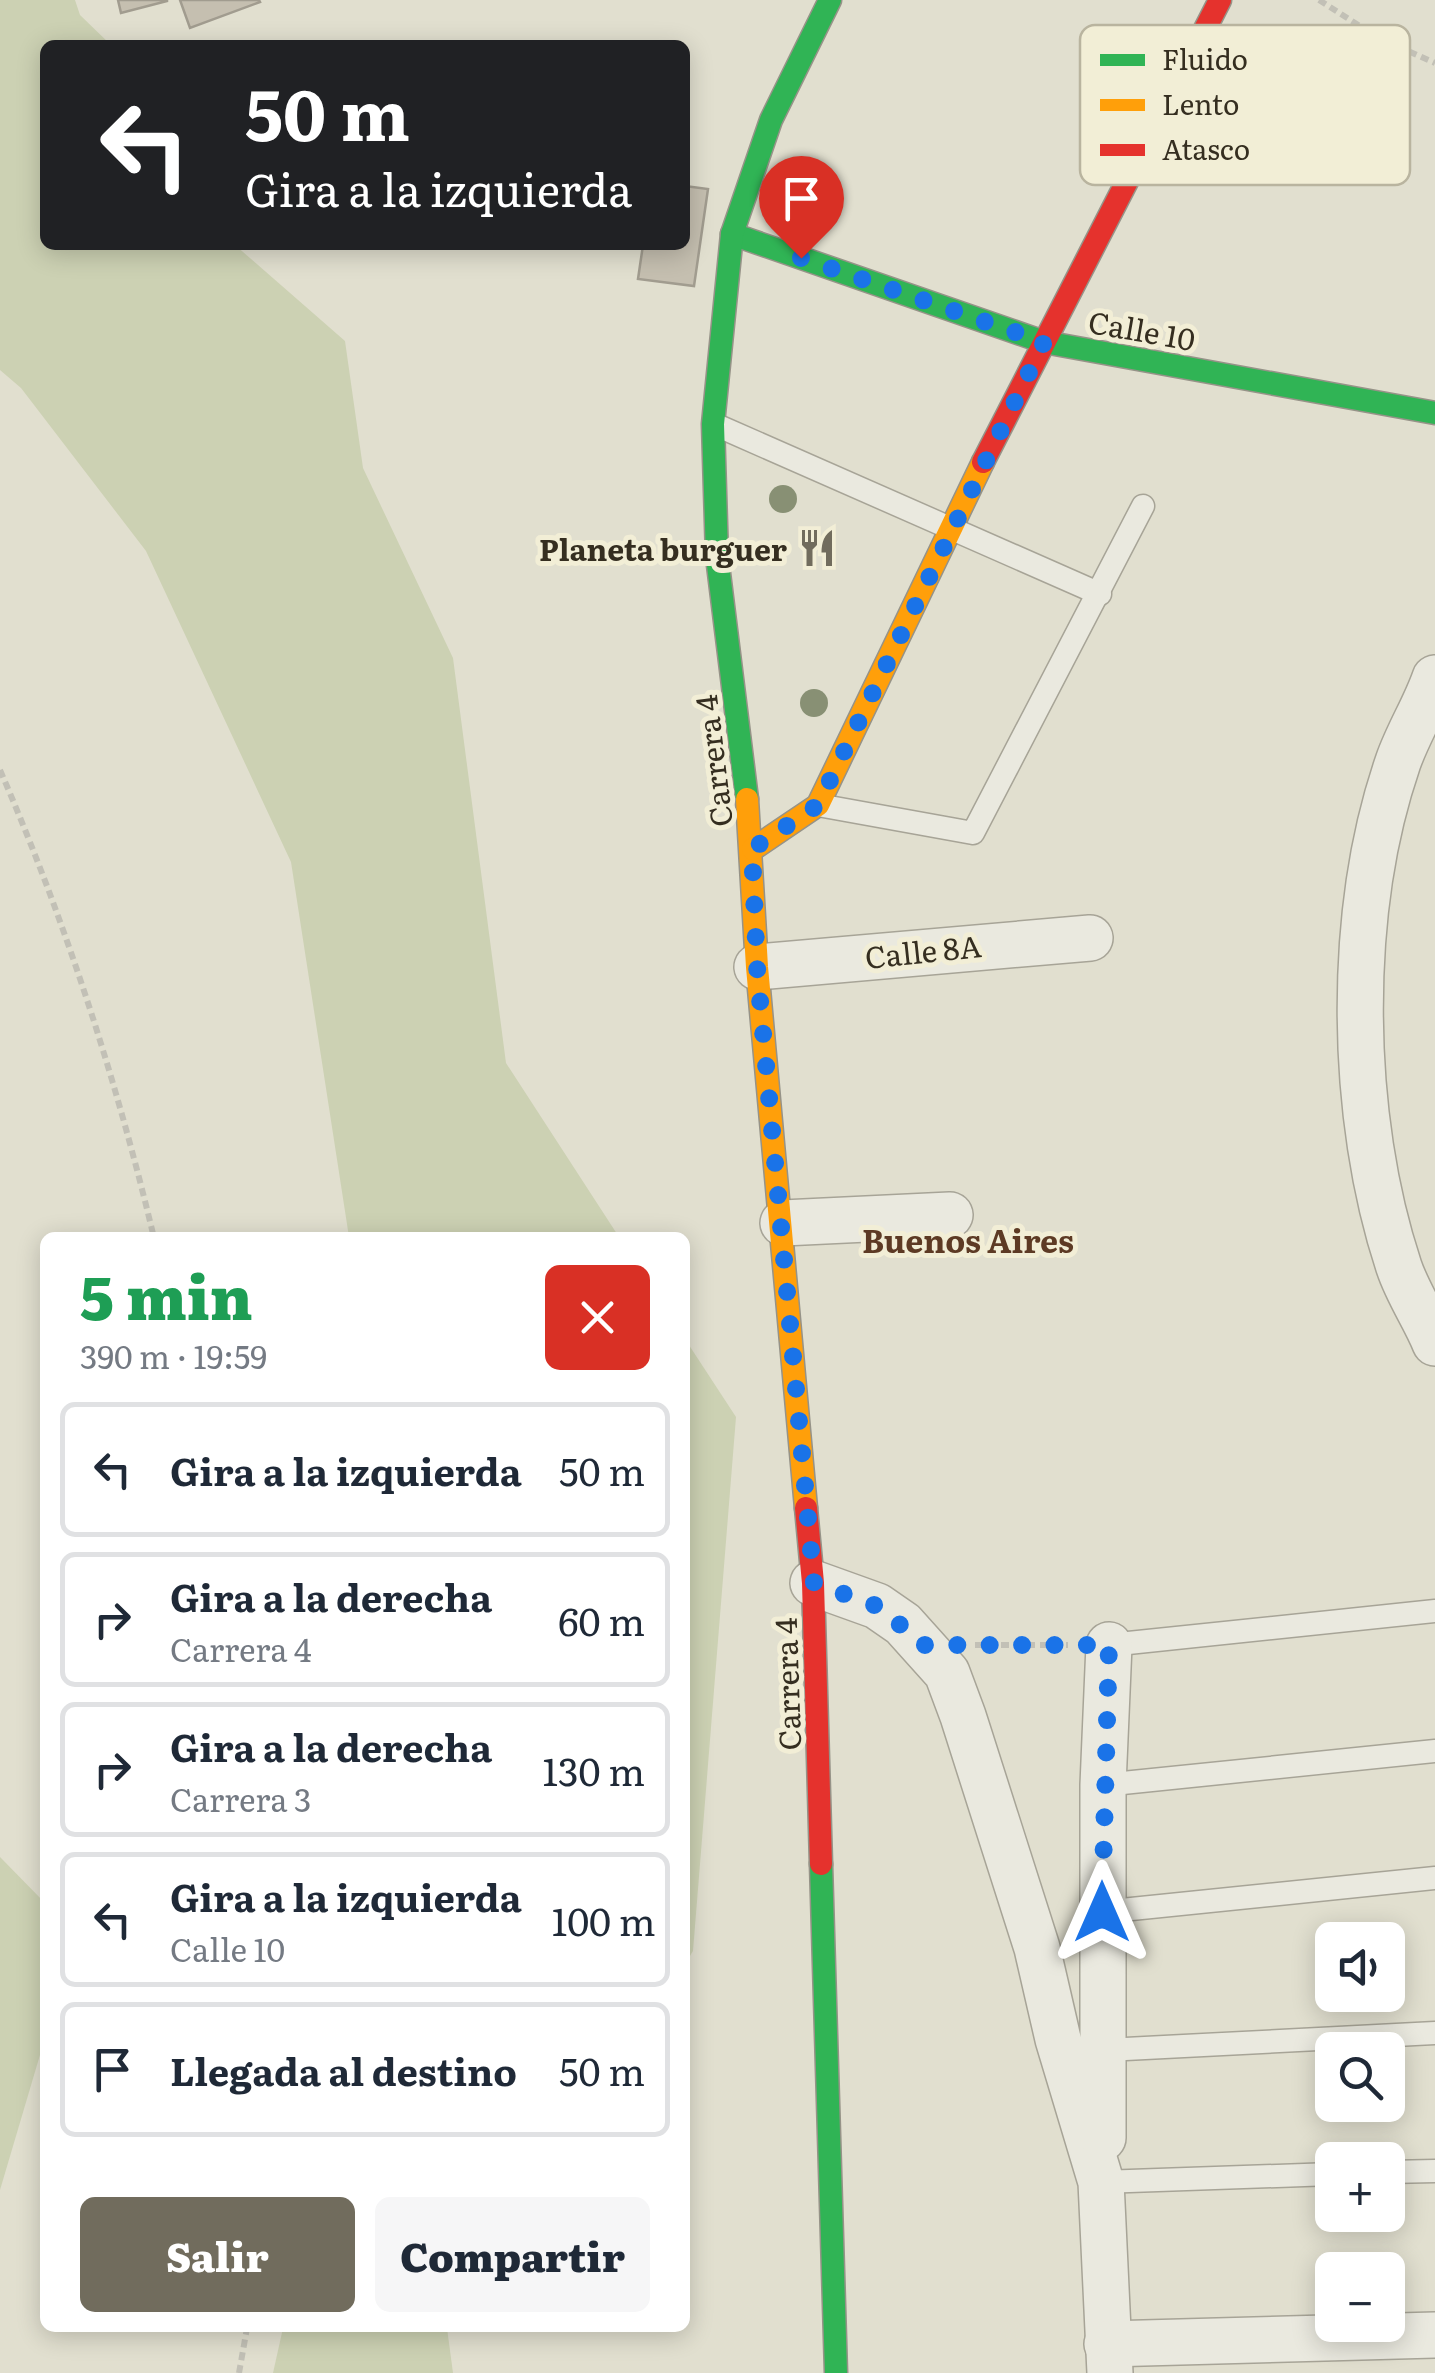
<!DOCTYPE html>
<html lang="es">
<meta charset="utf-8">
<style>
:root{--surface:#fff;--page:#f6f6f7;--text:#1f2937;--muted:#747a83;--line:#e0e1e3;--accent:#716c5d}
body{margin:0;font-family:Literata,serif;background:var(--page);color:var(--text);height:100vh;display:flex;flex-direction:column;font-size:38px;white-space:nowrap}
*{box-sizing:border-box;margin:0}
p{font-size:32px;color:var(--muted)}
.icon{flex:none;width:55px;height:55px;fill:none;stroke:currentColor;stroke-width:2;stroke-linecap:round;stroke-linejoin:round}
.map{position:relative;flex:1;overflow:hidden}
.panel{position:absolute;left:40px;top:1232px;width:650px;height:1100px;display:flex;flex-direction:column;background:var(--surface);border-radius:15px;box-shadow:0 5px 25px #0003}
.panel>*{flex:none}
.hud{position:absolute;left:40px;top:40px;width:650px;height:210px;border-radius:15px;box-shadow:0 5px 25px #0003;background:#202124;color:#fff;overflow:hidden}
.tools{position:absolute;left:1315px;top:1922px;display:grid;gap:20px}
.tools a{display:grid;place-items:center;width:90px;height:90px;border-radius:15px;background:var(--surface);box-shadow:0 5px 25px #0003;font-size:50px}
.pin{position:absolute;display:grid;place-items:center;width:85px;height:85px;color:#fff;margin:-102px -42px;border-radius:50% 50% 50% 0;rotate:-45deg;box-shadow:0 0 10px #0007}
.pin .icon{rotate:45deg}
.me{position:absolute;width:110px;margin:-55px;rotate:0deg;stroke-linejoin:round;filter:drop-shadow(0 0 8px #0008)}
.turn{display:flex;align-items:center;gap:35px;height:210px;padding:0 40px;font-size:45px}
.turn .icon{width:130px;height:130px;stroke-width:2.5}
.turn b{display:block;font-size:70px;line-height:85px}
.round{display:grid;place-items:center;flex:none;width:105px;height:105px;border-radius:15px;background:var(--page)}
.summary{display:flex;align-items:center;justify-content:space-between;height:170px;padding:0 40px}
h1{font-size:60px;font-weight:800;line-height:75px;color:#1e9e55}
.button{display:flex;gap:20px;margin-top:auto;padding:20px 40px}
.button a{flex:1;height:115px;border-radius:15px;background:var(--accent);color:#fff;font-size:40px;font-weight:800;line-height:115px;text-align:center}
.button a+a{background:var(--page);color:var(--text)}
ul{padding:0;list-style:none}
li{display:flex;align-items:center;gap:30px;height:135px;margin:0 20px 15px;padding:0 20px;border:5px solid var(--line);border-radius:15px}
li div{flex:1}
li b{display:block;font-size:38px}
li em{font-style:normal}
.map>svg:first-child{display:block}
.green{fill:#ccd1b3}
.building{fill:#c5bfb0;stroke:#a19c8f;stroke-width:2.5}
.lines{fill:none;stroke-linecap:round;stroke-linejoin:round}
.lane-casing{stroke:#a7a497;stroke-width:25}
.street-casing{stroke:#a7a497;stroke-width:48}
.fast-casing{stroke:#969388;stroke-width:25}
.slow-casing{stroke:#969388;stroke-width:25}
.jam-casing{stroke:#969388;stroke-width:25}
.path{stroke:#c2c0b6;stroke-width:6;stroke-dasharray:8 5;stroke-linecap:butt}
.lane{stroke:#eae9df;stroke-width:22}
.street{stroke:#eae9df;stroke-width:45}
.fast{stroke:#30b455;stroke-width:22}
.slow{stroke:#ff9f0a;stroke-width:22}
.jam{stroke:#e5322d;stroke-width:22}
.tree{fill:#889074}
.route{stroke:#1a73e8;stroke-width:18;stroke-dasharray:0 32.4}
.labels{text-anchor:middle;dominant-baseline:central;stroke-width:10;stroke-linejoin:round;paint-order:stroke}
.street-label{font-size:30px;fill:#352e20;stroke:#f2eed6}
.poi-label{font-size:30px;font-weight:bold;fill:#352e20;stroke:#f2eed6;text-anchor:end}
.neighbourhood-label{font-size:32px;font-weight:bold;fill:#5d3a24;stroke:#f2eed6}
.key{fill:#f2eed6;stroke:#b9b49f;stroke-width:2.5}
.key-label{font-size:28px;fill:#352e20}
</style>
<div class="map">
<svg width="1435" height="2373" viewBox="0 0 1435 2373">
<rect width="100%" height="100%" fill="#e1dfcf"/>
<!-- green -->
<g class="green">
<polygon points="0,0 75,0 80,15 111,45 45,45 45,245 235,245 345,341 363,468 453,658 506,1063 619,1237 349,1237 291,862 146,551 21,388 0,370"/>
<polygon points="685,1339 736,1417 693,1951 685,1964"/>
<polygon points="0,1857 45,1903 45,2038 0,2190"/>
<polygon points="283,2328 447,2328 453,2373 273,2373"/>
</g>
<!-- building -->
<g class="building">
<polygon points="118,0 167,0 167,1 121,13"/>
<polygon points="180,0 259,0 260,2 190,28"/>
<polygon points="685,186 708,189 694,286 638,279 643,245 685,245"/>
</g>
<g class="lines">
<!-- lane casing -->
<g class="lane-casing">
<g id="lane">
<polyline points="716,425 1100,594"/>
<polyline points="818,805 973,833 1143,506"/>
<polyline points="1109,1645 1435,1611"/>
<polyline points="1103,1785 1435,1751"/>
<polyline points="1102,1912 1435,1878"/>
<polyline points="1106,2050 1435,2033"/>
<polyline points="1388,2172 1435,2171"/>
<polyline points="1101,2182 1332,2174"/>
</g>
</g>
<!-- street casing -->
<g class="street-casing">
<g id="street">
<path d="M 1435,678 C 1425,707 1408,733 1398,762 C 1346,913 1349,1117 1399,1267 C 1408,1294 1425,1318 1435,1343"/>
<polyline points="757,967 1090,938"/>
<polyline points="783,1223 950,1215"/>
<polyline points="813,1583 877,1606 903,1624 947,1673 963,1716 1037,1948 1058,2039 1101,2182 1110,2373"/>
<polyline points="1103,2138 1103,1785 1109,1645"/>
<polyline points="1107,2344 1435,2335"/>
</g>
</g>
<!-- fast casing -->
<g class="fast-casing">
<g id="fast">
<polyline points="732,234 1044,342 1435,413"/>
<polyline points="747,799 717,557 713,424 732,234 771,120 830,0"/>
<polyline points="821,1864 836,2373"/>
</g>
</g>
<!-- slow casing -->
<g class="slow-casing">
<g id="slow">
<polyline points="747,799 757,967 806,1508"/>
<polyline points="753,849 818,805 983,462"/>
</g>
</g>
<!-- jam casing -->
<g class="jam-casing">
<g id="jam">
<polyline points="983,462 1220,0"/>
<polyline points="806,1508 813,1583 821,1864"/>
</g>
</g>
<!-- path -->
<g class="path">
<polyline points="1319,0 1377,37 1435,63"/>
<path d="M 0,770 C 65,920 116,1078 154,1238"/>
<polyline points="975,1645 1068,1645"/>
<polyline points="239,2373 247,2328"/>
</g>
<!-- lane -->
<use href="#lane" class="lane"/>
<!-- street -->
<use href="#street" class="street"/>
<!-- fast -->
<use href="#fast" class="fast"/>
<!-- slow -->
<use href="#slow" class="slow"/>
<!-- jam -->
<use href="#jam" class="jam"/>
</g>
<!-- trees -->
<g class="tree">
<circle cx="783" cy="499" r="14"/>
<circle cx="814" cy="703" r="14"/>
</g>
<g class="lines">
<!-- route -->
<polyline class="route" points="801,258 1044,342 818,805 752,849 757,967 814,1583 877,1606 925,1645 1109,1645 1102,1912"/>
</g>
<!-- icons -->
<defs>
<g id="restaurant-bare" transform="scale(3)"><path d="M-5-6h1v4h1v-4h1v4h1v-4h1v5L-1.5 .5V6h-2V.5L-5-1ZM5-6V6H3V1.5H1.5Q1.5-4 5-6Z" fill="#716c5d" stroke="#f2eed6" stroke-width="2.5" paint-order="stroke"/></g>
</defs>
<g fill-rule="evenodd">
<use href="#restaurant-bare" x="817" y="548"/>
</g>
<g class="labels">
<!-- street labels -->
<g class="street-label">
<text transform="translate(1142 329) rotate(10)">Calle 10</text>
<text transform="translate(712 761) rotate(-97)">Carrera 4</text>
<text transform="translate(923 950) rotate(-6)">Calle 8A</text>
<text transform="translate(786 1684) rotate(-92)">Carrera 4</text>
</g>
<!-- poi labels -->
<g class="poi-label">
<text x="787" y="548">Planeta burguer</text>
</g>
<!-- neighbourhood labels -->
<g class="neighbourhood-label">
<text x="968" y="1239">Buenos Aires</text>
</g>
</g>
<!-- legend -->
<rect x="1080" y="25" width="330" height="160" rx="15" class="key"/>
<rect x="1100" y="54" width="45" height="12" fill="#30b455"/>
<rect x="1100" y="99" width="45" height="12" fill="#ff9f0a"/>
<rect x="1100" y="144" width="45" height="12" fill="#e5322d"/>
<g class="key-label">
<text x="1162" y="70">Fluido</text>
<text x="1162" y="115">Lento</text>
<text x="1162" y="160">Atasco</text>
</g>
</svg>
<div class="tools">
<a><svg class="icon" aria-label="sound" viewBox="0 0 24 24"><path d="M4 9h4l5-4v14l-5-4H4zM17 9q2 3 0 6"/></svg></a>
<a><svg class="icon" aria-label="search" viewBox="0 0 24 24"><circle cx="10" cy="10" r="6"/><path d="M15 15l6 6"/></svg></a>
<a>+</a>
<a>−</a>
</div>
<div class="pin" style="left:801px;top:258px;background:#d93025"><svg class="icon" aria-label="arrive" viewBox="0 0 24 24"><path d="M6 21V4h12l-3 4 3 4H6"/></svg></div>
<svg class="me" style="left:1102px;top:1912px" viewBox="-20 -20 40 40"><path d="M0-17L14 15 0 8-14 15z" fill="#1a73e8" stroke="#fff" stroke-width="4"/></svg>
<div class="hud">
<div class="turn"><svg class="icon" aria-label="left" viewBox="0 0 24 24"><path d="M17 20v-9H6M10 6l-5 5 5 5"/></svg><div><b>50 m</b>Gira a la izquierda</div></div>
</div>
<section class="panel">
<div class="summary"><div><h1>5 min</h1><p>390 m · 19:59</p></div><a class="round" style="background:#d93025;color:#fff"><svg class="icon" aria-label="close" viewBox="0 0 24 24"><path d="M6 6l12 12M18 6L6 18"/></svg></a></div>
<ul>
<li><svg class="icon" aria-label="left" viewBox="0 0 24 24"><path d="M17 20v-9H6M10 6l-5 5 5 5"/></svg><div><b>Gira a la izquierda</b></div><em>50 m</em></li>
<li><svg class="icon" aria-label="right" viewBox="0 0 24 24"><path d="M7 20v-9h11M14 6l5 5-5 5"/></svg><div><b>Gira a la derecha</b><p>Carrera 4</p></div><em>60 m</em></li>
<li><svg class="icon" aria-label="right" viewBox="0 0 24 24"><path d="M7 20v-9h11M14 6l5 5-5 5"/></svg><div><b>Gira a la derecha</b><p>Carrera 3</p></div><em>130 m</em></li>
<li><svg class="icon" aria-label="left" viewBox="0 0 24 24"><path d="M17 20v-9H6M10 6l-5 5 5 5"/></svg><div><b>Gira a la izquierda</b><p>Calle 10</p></div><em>100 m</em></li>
<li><svg class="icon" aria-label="arrive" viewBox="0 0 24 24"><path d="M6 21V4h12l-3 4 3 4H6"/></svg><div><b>Llegada al destino</b></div><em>50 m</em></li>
</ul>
<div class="button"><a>Salir</a><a>Compartir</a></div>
</section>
</div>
